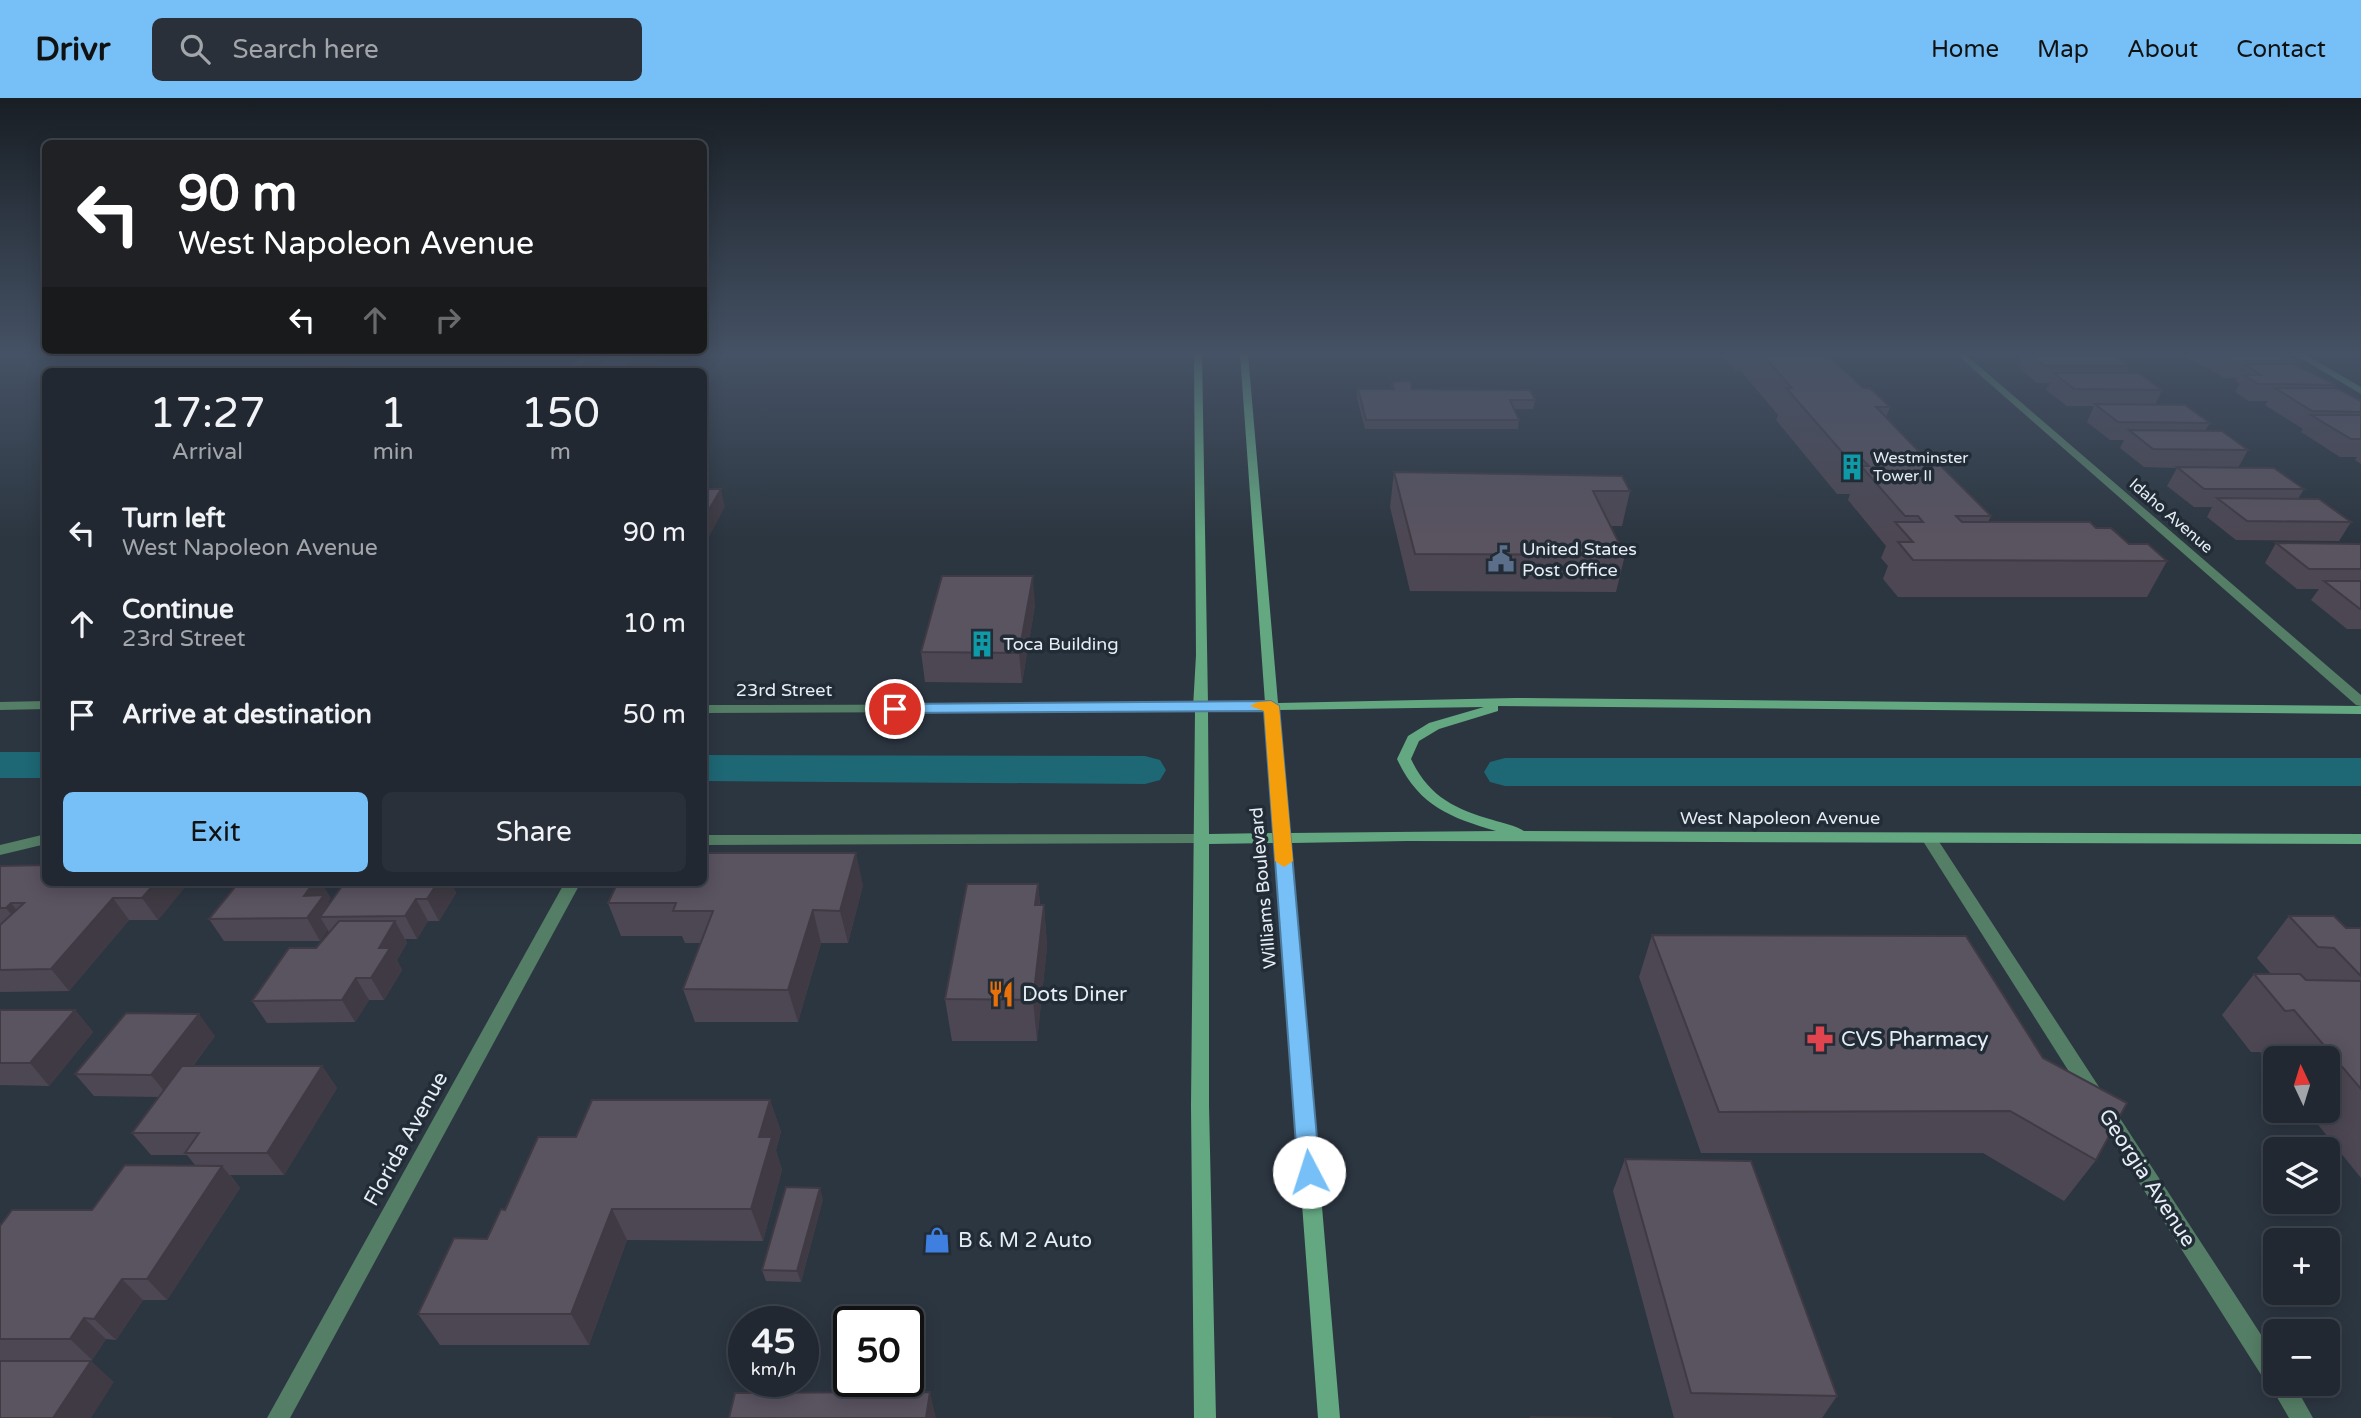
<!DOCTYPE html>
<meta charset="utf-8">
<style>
:root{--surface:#212831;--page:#293039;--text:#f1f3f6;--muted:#a2a6ab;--line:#3e444d;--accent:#76c0f7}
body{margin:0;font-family:"Varela Round",sans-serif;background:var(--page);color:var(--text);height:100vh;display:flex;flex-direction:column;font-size:26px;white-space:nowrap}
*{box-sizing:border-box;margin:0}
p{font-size:23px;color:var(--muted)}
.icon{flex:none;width:38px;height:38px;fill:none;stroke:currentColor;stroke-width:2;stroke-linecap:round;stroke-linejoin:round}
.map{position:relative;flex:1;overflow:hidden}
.details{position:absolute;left:42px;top:270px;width:665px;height:518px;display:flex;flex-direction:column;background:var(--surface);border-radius:10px;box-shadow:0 4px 18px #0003,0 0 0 2px var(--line)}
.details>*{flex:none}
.hud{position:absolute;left:42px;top:42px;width:665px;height:214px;border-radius:10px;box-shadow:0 4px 18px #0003,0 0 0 2px var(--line);background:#202124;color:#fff;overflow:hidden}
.needle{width:46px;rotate:356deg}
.buttons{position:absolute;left:2263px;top:948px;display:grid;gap:14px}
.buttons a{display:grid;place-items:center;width:77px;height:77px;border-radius:10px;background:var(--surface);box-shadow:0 4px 18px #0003,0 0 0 2px var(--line);font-size:35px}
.speed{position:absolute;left:728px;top:1208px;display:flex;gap:14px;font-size:35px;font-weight:700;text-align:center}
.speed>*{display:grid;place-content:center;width:91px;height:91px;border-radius:50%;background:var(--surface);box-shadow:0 4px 18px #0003,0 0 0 2px var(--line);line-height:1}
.speed small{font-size:18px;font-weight:400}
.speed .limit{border:4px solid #111;border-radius:10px;background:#fff;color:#111}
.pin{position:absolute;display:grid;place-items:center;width:60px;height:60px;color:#fff;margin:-30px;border:4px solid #fff;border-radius:50%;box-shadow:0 2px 7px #0007}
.me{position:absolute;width:77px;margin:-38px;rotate:355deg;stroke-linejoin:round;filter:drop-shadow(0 0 5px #0008)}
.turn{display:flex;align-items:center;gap:24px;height:147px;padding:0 21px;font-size:32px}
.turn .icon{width:91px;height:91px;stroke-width:2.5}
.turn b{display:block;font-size:49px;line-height:60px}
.lanes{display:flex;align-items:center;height:66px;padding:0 21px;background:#0003;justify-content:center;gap:35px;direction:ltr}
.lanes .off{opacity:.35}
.eta{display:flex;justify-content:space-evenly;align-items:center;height:119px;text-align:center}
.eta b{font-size:42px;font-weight:600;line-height:49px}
.action{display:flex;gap:14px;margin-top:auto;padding:14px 21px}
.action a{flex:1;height:80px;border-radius:10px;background:var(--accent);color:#111;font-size:28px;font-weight:600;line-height:80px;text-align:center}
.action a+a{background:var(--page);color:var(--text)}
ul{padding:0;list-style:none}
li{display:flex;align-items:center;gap:21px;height:91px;padding:0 21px}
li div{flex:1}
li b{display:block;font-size:26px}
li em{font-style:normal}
header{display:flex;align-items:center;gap:42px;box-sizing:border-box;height:98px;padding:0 35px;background:var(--accent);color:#111}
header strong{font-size:33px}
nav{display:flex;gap:38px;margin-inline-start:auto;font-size:24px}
.search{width:490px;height:63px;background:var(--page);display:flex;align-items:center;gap:18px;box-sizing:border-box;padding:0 24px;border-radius:10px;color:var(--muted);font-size:26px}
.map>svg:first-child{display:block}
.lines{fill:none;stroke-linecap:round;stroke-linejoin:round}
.canal{fill:#1e6775;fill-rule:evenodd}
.minor{fill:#557e66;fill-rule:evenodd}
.secondary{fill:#64a882;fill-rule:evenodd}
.wall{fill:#4d4753}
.shaded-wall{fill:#3f3a43}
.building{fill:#5a5360;stroke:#3f3a43;stroke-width:2}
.route{fill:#76c0f7;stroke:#4d7da1;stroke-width:2}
.slow{fill:#f59e0b}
.labels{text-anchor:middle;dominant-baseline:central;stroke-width:7;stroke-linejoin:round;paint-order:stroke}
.far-poi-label{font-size:16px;fill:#e6edf4;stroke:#222c36;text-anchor:start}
.far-street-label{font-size:16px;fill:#e6edf4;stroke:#222c36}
.poi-label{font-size:18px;fill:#e6edf4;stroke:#222c36;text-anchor:start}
.street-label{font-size:18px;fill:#e6edf4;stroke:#222c36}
.near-poi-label{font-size:21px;fill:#e6edf4;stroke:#222c36;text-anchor:start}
.near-street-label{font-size:21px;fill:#e6edf4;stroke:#222c36}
</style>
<header>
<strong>Drivr</strong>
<div class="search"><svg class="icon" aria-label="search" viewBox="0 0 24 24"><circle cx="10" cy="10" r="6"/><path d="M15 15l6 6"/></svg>Search here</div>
<nav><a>Home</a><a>Map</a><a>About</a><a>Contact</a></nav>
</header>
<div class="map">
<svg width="2361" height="1320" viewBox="0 0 2361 1320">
<rect width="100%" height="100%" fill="#2c3641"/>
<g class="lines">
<!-- canal -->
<g class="canal">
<rect x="0" y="654" width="46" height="26"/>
<polygon points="704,657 1145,658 1160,662 1166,672 1160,682 1145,686 704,683"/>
<polygon points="1505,660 2361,660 2361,688 1505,688 1490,684 1484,674 1490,664"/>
</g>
<!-- minor -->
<g class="minor">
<polygon points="1956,256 1965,256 2361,597 2361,608 2356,607"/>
<polygon points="2294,256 2304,256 2361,289 2361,296"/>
<polygon points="46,603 46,611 0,612 0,604"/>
<polygon points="1200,606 1207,610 1205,613 704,615 704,607"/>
<polygon points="1929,735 1934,736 2101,992 2103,997 2101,1002 2094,1005 2087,1002 1921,740"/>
<polygon points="46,736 46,746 0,757 0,747"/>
<polygon points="1200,736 1205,737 1208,741 1205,745 704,747 704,737"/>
<polygon points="565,784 581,784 290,1320 267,1320"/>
<polygon points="2105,1006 2112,1008 2275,1258 2275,1286 2294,1286 2313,1320 2289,1320 2270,1287 2267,1286 2098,1020 2096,1014 2098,1008"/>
</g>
<!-- secondary -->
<path class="secondary" d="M 1194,256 L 1202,256 L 1208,606 L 1265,605 L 1240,256 L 1248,256 L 1278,605 L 1515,600 L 2361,608 L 2361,616 L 1498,608 L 1498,613 L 1439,631 L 1419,643 L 1411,661 C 1429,699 1455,711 1493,722 C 1503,725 1516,728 1524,733 L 2361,736 L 2361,746 L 1407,743 L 1291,745 L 1340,1320 L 1318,1320 L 1275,745 L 1209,746 L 1209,1008 L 1216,1320 L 1194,1320 L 1191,1008 L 1195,613 L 1193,610 L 1196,557 ZM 1484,609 L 1429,625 L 1408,638 L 1397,661 C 1419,708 1449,719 1496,733 L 1290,735 L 1279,612 ZM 1266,613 L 1275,735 L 1209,736 L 1208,614 Z"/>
</g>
<!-- wall -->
<g class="wall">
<polygon points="582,256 660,256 661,258 567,273"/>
<polygon points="1721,256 1827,256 1863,290 1890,309 1886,320 1928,363 1926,368 1991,418 1988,424 2096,430 2129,446 2167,463 2147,499 1898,499 1883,481 1888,468 1881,460 1886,448 1848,402 1850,396 1837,396 1776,322 1778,317 1741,273 1735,273"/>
<polygon points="2000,256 2112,256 2129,268 2126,275 2162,292 2155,307 2210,325 2205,333 2248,352 2238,370 2304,391 2298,401 2351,424 2339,443 2236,442 2207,419 2212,409 2194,409 2167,388 2177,370 2144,369 2120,350 2124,342 2110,342 2087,324 2094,308 2067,308 2046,292 2050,285 2037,285 2018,269 2024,256"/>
<polygon points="2190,256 2284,256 2295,263 2293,266 2336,287 2333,290 2361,303 2361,366 2355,362 2357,359 2340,359 2301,334 2303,331 2265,307 2268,303 2249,303 2235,294 2240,286 2235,283 2237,280 2225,280 2189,260"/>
<polygon points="1392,284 1412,291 1535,302 1533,311 1514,311 1519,322 1518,331 1365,331 1357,300 1358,291 1391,291"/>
<polygon points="1394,374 1630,393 1622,428 1610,428 1625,457 1616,494 1410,493 1390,409"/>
<polygon points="2276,445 2361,446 2361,531 2347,531 2311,502 2319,491 2297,491 2265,465"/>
<polygon points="1035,507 1022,585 925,584 921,554"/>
<polygon points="0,768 46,784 181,784 184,790 158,822 129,822 69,893 0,894"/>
<polygon points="345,784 451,784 451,785 456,795 439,823 428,823 417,841 405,841 407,845 397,862 402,872 384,902 369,902 355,924 267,925 252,903 316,850 329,835 328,832 320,843 224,843 209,821 331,800 328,804 329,806"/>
<polygon points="1038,786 1040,807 1044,807 1047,849 1037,943 952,943 945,901"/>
<polygon points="863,787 848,845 821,845 798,924 695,924 683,891 701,845 685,845 682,838 621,838 608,805"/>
<polygon points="2289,818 2346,830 2361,830 2361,1080 2307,1013 2328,1013 2328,961 2275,961 2275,973 2260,954 2251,954 2222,917 2254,876 2271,876 2257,860"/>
<polygon points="1652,837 1966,838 2096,1062 2064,1103 1983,1055 1701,1055 1639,879"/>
<polygon points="0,912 75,912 93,934 49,988 0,987"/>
<polygon points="215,938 193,968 322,968 337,990 284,1077 230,1077 240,1090 167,1202 143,1202 116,1242 106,1241 92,1262 0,1262 0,1128 92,1112 195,1067 187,1057 151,1057 132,1035 158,999 94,998 75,976"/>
<polygon points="770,1002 781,1034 776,1052 782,1072 763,1143 627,1142 589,1247 440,1247 418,1216 487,1141 505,1112 576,1039"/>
<polygon points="1625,1061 1837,1298 1822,1320 1674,1320 1613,1093"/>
<polygon points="823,1101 801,1184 766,1183 762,1172"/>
</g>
<!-- shaded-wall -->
<g class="shaded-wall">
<polygon points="593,256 597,256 602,273 577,273"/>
<polygon points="637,256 660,256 661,258 649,273 623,273"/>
<polygon points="721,391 725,409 704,448 704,420"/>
<polygon points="1033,478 1035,507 1022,585 1019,555"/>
<polygon points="856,755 863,787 848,845 840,813"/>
<polygon points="156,784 181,784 184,790 158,822 142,800"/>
<polygon points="314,784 321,784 331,800 328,804 337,819 320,819 328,832 320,843 307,820 304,798"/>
<polygon points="438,784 451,784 451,785 456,795 439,823 427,801"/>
<polygon points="1038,786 1041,826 1044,807 1047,849 1037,943 1033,902 1035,807"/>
<polygon points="113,800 129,822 69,893 51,871"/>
<polygon points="416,801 428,823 417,841 405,818"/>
<polygon points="11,805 29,827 24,832 6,810"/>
<polygon points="813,812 821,845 798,924 788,892"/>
<polygon points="395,823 407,845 397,862 402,872 384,902 371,880 379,850"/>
<polygon points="356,880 369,902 355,924 342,902"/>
<polygon points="75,912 93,934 49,988 30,965"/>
<polygon points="199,916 215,938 169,999 151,977"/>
<polygon points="322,968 337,990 284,1077 267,1055"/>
<polygon points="770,1002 781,1034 776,1052 782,1072 763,1143 751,1111 759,1039"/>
<polygon points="222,1068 240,1090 167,1202 147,1181"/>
<polygon points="820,1090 823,1101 801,1184 797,1173"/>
<polygon points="612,1111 627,1142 589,1247 571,1216"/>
<polygon points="122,1181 143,1202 116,1242 94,1221"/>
<polygon points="84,1220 106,1241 92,1262 70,1241"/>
<polygon points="91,1263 114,1284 91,1320 53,1320"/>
<polygon points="930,1294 936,1320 926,1320"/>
</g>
<!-- building -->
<g class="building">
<polygon points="582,256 593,256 577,273 567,273"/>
<polygon points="609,256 637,256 623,273 594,273"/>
<polygon points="1762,256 1827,256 1863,290 1870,290 1890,309 1876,309 1928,363 1920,363 1925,368 1941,368 1991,418 1956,418 1962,424 2090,424 2096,430 2111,430 2129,446 2148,446 2167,463 1913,462 1898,444 1913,444 1895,424 1923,424 1918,418 1905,418 1861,368 1869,368 1863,362 1849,362 1786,290 1792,290"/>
<polygon points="2029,256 2112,256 2129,268 2045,268"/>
<polygon points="2221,256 2284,256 2295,263 2234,263"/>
<polygon points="2244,266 2294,266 2336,287 2258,286 2244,277 2261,277"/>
<polygon points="339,267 353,273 294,273 303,270"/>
<polygon points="2054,275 2139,275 2162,292 2074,291"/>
<polygon points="1410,283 1412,291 1530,292 1535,302 1510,302 1519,322 1366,322 1358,291 1394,291 1392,284"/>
<polygon points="2275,290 2337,290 2361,303 2361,314 2312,313"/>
<polygon points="2095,306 2185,307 2210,325 2118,324"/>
<polygon points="2311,317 2361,317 2361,341 2351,341"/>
<polygon points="2129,332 2222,333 2248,352 2153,351"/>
<polygon points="2177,369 2274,370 2304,391 2204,391"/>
<polygon points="1394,374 1622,378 1630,393 1593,393 1625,457 1415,456"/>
<polygon points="704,391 721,391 704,420"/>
<polygon points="2217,400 2319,401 2351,424 2247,423"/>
<polygon points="2276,445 2361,446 2361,471 2309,471"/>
<polygon points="942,478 1033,478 1019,555 921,554"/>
<polygon points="2324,483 2361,483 2361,511 2360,511"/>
<polygon points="704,755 856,755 840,813 813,812 788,892 683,891 713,813 673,813 676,805 608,805 618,784 704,784"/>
<polygon points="46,767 46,784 156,784 142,800 113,800 51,871 0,872 0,827 24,805 11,805 6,810 0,810 0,768"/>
<polygon points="239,784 314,784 304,798 324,797 307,820 209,821"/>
<polygon points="345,784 438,784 427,801 416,801 405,818 320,819"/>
<polygon points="967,786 1038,786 1035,807 1044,807 1033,902 945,901"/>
<polygon points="2289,818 2334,818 2346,830 2361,830 2361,878 2334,850 2318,849"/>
<polygon points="339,823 395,823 379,850 390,850 371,880 356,880 342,902 252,903 289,850 316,850"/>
<polygon points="1652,837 1966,838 2043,960 2127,1005 2096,1062 2010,1013 1719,1014"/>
<polygon points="2254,876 2300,876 2306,882 2361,883 2361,991 2294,912 2285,913"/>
<polygon points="0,912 75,912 30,965 0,965"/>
<polygon points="126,915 199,916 151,977 75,976"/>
<polygon points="182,968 322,968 267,1055 185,1055 199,1035 132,1035"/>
<polygon points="592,1002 770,1002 759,1039 772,1039 751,1111 612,1111 571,1216 418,1216 454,1140 487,1141 501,1111 505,1112 538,1039 576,1039"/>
<polygon points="1625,1061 1751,1063 1837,1298 1691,1295"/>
<polygon points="125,1067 222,1068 147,1181 122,1181 94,1221 84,1220 70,1241 0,1241 0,1128 12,1112 92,1112"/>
<polygon points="786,1089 820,1090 797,1173 762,1172"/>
<polygon points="0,1263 91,1263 53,1320 0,1320"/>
<polygon points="930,1294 926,1320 729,1320 735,1295"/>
<polygon points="1531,1319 1612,1320 1531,1320"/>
</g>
<!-- sky -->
<linearGradient id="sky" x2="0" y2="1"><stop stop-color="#181e24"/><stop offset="0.58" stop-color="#455265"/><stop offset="1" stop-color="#455265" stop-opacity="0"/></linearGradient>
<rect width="2361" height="441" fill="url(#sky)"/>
<!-- route -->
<polygon class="route" points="1271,603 1279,608 1320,1074 1317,1081 1309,1084 1301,1081 1298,1074 1264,613 895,615 888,611 895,606"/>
<!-- slow -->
<polygon class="slow" points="1271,603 1279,608 1293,763 1284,769 1275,763 1264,613 1250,608 1258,604"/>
<!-- icons -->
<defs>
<g id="building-bare" transform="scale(2.1)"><path d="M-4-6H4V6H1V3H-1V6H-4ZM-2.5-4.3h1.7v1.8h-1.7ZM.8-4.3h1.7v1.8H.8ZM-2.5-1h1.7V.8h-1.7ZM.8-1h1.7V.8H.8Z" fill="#0f9aa8" stroke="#222c36" stroke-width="2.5" paint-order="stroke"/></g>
<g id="civic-bare" transform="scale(2.1)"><path d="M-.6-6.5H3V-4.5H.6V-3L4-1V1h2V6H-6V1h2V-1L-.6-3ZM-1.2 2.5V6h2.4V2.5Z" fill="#5c6f8a" stroke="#222c36" stroke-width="2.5" paint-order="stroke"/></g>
<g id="restaurant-bare" transform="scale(2.1)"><path d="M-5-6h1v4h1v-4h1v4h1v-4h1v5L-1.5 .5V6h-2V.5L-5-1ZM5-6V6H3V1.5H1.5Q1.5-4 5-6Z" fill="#e8710a" stroke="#222c36" stroke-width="2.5" paint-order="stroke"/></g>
<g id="pharmacy-bare" transform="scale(2.1)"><path d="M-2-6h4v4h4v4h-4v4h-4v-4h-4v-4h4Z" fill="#e0444e" stroke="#222c36" stroke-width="2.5" paint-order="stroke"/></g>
<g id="shop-bare" transform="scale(2.1)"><path d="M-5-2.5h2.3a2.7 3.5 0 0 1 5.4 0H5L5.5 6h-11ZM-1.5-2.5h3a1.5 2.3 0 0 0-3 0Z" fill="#3f7fe0" stroke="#222c36" stroke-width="2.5" paint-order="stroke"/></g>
</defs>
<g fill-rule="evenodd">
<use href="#building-bare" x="1852" y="369"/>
<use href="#civic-bare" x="1501" y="461"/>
<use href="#building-bare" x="982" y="546"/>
<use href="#restaurant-bare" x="1001" y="896"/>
<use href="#pharmacy-bare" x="1820" y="941"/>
<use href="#shop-bare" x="937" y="1142"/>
</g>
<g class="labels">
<!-- far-poi labels -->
<g class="far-poi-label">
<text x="1873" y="360">Westminster<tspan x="1873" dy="18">Tower II</tspan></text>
</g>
<!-- far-street labels -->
<g class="far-street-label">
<text transform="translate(2171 418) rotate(41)">Idaho Avenue</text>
</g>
<!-- poi labels -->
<g class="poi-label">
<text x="1522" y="451">United States<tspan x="1522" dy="21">Post Office</tspan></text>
<text x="1003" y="546">Toca Building</text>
</g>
<!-- street labels -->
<g class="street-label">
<text x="784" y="592">23rd Street</text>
<text x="1780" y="720">West Napoleon Avenue</text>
<text transform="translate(1263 790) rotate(-95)">Williams Boulevard</text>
</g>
<!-- near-poi labels -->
<g class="near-poi-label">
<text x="1022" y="896">Dots Diner</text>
<text x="1841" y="941">CVS Pharmacy</text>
<text x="958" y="1142">B &amp; M 2 Auto</text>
</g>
<!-- near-street labels -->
<g class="near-street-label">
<text transform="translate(406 1041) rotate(-61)">Florida Avenue</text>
<text transform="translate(2147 1080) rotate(57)">Georgia Avenue</text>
</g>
</g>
</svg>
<div class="buttons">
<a><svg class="needle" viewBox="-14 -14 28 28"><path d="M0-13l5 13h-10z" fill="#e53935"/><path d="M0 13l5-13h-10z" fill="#a2a6ab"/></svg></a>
<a><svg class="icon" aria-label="layers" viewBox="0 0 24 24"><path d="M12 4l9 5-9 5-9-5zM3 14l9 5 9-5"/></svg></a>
<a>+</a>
<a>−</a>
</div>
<div class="speed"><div>45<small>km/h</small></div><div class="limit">50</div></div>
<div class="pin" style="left:895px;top:611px;background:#d93025"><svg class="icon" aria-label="arrive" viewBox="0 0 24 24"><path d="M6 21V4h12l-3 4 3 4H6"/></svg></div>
<svg class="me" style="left:1309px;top:1074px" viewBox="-20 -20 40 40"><circle r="19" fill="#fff"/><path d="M0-13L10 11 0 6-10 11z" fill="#76c0f7"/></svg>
<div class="hud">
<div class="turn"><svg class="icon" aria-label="left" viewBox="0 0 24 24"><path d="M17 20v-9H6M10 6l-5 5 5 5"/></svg><div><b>90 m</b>West Napoleon Avenue</div></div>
<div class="lanes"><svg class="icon" aria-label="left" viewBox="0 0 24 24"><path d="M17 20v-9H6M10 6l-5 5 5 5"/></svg><svg class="icon off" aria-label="ahead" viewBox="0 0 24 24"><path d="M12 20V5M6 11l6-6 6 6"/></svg><svg class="icon off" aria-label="right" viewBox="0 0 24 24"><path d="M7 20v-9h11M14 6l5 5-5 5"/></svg></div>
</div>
<section class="details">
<div class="eta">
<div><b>17:27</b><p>Arrival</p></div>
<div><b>1</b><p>min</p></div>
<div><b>150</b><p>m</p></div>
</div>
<ul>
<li><svg class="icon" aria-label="left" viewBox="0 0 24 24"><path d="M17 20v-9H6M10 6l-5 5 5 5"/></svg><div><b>Turn left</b><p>West Napoleon Avenue</p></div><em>90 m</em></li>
<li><svg class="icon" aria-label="ahead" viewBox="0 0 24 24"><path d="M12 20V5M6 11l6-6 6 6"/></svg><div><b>Continue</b><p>23rd Street</p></div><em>10 m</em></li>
<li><svg class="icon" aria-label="arrive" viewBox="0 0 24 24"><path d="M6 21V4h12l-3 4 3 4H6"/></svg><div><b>Arrive at destination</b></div><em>50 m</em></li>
</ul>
<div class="action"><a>Exit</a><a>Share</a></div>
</section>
</div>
